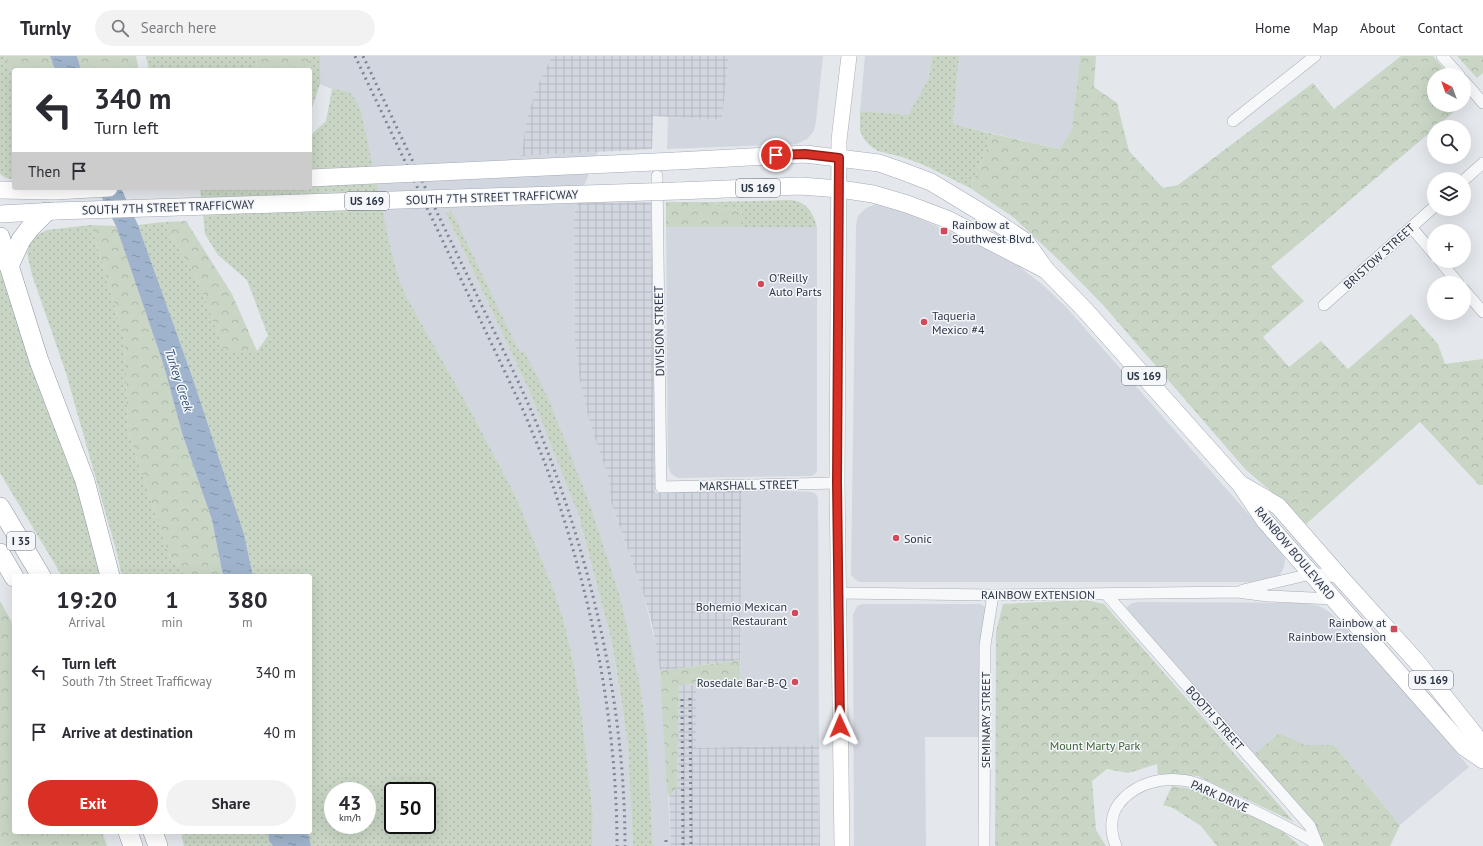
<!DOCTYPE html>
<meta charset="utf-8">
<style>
:root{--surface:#fff;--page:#f2f2f3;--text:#2b2b33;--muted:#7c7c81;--line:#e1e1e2;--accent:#d93025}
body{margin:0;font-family:"PT Sans",sans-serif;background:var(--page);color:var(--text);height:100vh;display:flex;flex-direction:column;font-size:15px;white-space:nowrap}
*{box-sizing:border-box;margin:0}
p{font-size:13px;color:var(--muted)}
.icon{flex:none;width:22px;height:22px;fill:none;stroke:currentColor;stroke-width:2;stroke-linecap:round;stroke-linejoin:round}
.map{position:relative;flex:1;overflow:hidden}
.drawer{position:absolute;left:12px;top:518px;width:300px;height:260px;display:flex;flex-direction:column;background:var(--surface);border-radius:4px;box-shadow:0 4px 16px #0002}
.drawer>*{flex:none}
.banner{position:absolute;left:12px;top:12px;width:300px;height:122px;border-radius:4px;box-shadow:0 4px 16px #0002;background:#fff;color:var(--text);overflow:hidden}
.needle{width:26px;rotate:319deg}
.fabs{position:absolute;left:1427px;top:12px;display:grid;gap:8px}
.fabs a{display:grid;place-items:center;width:44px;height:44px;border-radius:50%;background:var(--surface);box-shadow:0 4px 16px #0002;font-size:20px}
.speed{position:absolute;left:324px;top:726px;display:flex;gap:8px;font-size:20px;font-weight:700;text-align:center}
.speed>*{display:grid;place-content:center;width:52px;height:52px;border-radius:50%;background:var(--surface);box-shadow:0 4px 16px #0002;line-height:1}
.speed small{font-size:10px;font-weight:400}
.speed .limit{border:2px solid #111;border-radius:6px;background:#fff;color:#111}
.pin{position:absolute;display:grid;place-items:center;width:34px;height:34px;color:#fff;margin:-17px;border:2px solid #fff;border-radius:50%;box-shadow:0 1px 4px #0007}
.me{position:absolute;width:44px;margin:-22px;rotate:359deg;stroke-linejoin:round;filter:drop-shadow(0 0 3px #0008)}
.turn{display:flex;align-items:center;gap:14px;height:84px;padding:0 16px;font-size:18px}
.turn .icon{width:52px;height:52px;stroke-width:2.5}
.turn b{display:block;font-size:28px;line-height:34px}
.then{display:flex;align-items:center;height:38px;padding:0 16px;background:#0003;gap:8px;font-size:15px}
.eta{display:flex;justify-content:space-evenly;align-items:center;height:68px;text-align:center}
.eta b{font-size:24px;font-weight:600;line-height:28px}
.cta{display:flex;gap:8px;margin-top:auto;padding:8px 16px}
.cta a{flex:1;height:46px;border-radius:24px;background:var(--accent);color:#fff;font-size:16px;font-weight:600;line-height:46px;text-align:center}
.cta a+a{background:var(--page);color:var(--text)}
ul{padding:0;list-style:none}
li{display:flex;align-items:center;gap:12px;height:60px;padding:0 16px}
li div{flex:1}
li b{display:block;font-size:15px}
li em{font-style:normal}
header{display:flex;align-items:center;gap:24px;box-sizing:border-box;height:56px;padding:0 20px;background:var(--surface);border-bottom:1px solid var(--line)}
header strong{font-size:19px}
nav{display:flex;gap:22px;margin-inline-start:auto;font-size:14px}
.search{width:280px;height:36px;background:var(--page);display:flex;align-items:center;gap:10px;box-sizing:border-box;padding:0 14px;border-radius:22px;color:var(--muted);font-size:15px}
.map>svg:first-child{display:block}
.built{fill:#d2d6de}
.industrial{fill:url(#industrial-grid)}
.grass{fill:url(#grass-dots);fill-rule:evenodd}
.forest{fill:url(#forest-crowns)}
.water{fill:url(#water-ripples)}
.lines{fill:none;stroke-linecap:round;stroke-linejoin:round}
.minor-casing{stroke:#a9aeb7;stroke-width:12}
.secondary-casing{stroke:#a9aeb7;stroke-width:16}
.primary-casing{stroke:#a3abb8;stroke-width:18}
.motorway-casing{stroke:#8b94a3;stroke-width:20}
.minor{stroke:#f7f8fa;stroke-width:11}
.secondary{stroke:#fff;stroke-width:15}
.primary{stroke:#fff;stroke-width:17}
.motorway{stroke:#fff;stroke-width:19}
.rail{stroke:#7d8696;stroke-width:3;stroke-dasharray:2 4;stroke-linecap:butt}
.primary-bridge-casing{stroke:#a3abb8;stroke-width:18;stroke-linecap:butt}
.primary-bridge{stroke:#fff;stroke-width:17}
.route-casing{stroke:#8d1f18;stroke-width:10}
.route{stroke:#d93025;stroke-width:7}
.poi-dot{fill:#d1495b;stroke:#f4f6f9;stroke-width:1.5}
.labels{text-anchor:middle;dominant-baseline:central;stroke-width:3;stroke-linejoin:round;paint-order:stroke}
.shield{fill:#f4f6f9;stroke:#676e7b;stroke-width:1}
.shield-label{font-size:11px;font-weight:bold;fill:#2b3445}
.street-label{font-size:12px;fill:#2b3445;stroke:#f4f6f9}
.poi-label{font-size:12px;fill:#2b3445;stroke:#f4f6f9;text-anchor:start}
.park-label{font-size:12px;fill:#3f6138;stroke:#f4f6f9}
.water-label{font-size:13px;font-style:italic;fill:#34527a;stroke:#f4f6f9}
</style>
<header>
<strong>Turnly</strong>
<div class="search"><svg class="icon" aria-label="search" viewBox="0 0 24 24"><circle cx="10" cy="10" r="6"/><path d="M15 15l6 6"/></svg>Search here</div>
<nav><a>Home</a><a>Map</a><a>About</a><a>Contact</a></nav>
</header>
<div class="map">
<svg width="1483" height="790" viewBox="0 0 1483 790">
<defs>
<pattern id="industrial-grid" width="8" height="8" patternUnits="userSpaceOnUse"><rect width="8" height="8" fill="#d2d6de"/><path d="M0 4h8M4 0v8" fill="none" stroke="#b4b8c0"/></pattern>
<pattern id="grass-dots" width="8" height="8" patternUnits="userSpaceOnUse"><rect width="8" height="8" fill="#c9d6c5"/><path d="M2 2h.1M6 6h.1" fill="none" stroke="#adb8ab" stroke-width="1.8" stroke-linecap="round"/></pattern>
<pattern id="forest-crowns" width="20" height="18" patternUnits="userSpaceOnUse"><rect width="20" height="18" fill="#c9d6c5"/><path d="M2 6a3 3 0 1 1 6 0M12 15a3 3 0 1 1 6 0" fill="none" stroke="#adb8ab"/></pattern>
<pattern id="water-ripples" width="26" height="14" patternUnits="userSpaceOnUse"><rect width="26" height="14" fill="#9fb4cc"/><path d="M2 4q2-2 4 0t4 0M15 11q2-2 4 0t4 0" fill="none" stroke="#8293a7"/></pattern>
</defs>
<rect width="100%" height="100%" fill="#e4e7ec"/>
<!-- built -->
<g class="built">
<polygon points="320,0 552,0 536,33 527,62 521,100 598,96 577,147 574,160 575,286 580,326 590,368 609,423 611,448 643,536 657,595 661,626 671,790 653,790 647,682 641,634 524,295 520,298 450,154 446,157 533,343 565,420 578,457 612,586 628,691 633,790 592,790 593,758 581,653 574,609 564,566 553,532 516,441 469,352 406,240 399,223 346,35 332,33 320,28"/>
<polygon points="729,0 823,0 816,65 814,75 807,83 797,88 667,93 668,61 722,64"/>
<polygon points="865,0 932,0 929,22 908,59 860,55"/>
<polygon points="959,0 1080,0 1072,74 1060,93 953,68"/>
<polygon points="876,148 896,149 909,158 952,177 961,177 969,180 1013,206 1043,229 1067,252 1281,495 1285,503 1284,511 1280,519 1273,523 1261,526 860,526 856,524 851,519 856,169 858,160 866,152"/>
<polygon points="666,171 817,171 817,415 814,419 811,420 679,422 674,420 671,417 668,410"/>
<polygon points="742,433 812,436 816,438 818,442 819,689 696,692 696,629 740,629"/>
<polygon points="1139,546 1307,547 1319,550 1328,555 1340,566 1390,619 1469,711 1400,769 1334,689 1306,689 1279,677 1253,699 1128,557 1127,551 1132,547"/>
<polygon points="863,548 981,548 985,551 986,554 983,588 979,681 925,681 926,790 854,790 853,559 857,550"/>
</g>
<!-- industrial -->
<g class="industrial">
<polygon points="552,0 729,0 722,64 653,60 652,93 521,100 527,62 536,33"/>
<polygon points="651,146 655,437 742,433 740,604 660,615 652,568 643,536 611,447 609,423 590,368 580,326 575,286 574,160 577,147"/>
<polygon points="679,628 696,629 696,692 819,689 820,790 671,790 669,741 677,732"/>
</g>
<!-- grass -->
<g class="grass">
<polygon points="0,0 5,0 14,20 14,124 4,121 0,118"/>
<polygon points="146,0 257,0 256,14 149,14"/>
<polygon points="309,0 320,0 320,28 310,58"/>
<polygon points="932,0 959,0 953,68 993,78 970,132 924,109 902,101 878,95 869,89 864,83 860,75 860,55 908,59 929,22"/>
<path d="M 332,33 C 350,35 351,35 360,52 L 391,194 L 399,223 L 406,240 L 469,352 L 516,441 L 553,532 L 564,566 L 574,609 L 581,653 L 593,758 L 592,790 L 311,790 L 308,776 L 310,776 L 310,520 L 253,520 L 244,478 L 193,323 L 138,169 L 163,166 L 200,229 L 224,294 L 257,295 L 268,280 L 247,224 L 218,199 L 205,178 L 200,132 L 310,132 L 310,80 L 326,65 ZM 333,735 L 367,735 L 367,769 L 333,769 ZM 393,735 L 427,735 L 427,769 L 393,769 Z"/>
<path d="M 791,144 C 807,146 813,156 817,171 L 744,171 L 741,154 L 721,153 L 714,146 Z"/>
<polygon points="451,154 520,297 524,295 549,344 590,449 620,541 641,634 647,682 653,790 633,790 628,691 621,643 612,586 578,457 533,343 446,157"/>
<polygon points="91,169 125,285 128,376 171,504 190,520 122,520 116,494 66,317 32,219 27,197 30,188 37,179 47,174"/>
<polygon points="0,200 58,368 104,520 62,520 0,417"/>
<polygon points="181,776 268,776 269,785 273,790 184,790"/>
</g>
<!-- forest -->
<g class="forest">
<polygon points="5,0 50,0 55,14 14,14 14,20"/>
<polygon points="77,0 136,0 139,14 81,14"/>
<polygon points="257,0 309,0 309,14 256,14"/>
<polygon points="1080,0 1096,0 1094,31 1117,47 1129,95 1163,132 1178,129 1313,27 1334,53 1401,0 1433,0 1449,19 1434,19 1434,49 1462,49 1436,71 1434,71 1434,73 1271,211 1304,245 1263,281 1289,311 1321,285 1348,313 1411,258 1438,288 1445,308 1483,303 1483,429 1479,429 1420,366 1304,470 1279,442 1246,414 1104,250 1062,207 1013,161 970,132 993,78 1060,93 1072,73"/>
<polygon points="1457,0 1483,0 1483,17 1477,22"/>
<polygon points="666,146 714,146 721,153 741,154 744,171 666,171"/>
<polygon points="186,165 232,238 257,295 224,295 200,229 163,166"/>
<polygon points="91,169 116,170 164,310 182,377 212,464 223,520 190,520 171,504 128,376 125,285"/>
<polygon points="1086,544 1104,548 1294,766 1198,720 1158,718 1157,708 1128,717 1107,713 1092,725 1096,774 1106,790 995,790 996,576 1003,548"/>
<polygon points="0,545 14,570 14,776 102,776 107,790 0,790"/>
<polygon points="740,604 740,630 679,628 677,732 669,741 667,735 660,615"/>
<polygon points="1279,677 1306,689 1334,689 1400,769 1390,790 1323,790 1321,784 1253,699"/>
<polygon points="1172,730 1194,733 1275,769 1300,790 1217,790 1201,770 1173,752 1163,749"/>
</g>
<!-- water -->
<g class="water">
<polygon points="50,0 77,0 81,14 55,14"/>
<polygon points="97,132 121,132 138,169 193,323 244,478 253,520 223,520 212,464 182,377 164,310 116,170"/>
<polygon points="268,776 308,776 311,790 273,790 269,785"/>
</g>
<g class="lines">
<!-- minor casing -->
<g class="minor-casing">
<g id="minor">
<polyline points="1442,0 1459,19"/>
<polyline points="1464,25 1483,47"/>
<polyline points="1233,65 1315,0"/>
<polyline points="657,120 661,431 837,427"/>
<polyline points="1464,124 1483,107"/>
<polyline points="1411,171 1434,198"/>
<polyline points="1440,205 1458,227"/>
<polyline points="1464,234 1483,256"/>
<polyline points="1324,249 1434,151"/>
<polyline points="1243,534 1311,518 1320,518 1341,522"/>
<polyline points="838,537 993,539 1237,536 1268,540 1333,543"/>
<polyline points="1106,538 1310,770 1318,790"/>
<polyline points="984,790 985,589 993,539"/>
<path d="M 1116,790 C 1109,773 1110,755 1124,742 C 1138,728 1159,722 1180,724 C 1200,725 1219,738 1236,746 C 1264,760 1292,772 1318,789"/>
</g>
</g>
<!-- secondary casing -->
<g class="secondary-casing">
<polyline id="secondary" points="842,790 837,427 839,84 849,0"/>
</g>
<!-- primary casing -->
<g class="primary-casing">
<g id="primary">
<polyline points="676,105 805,98 879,107 902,115 931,126 992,163 1026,186 1046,214 1085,254 1240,428 1265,465 1464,691 1483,704"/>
<polyline points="0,134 55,135 109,132"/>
<polyline points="677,135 800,130 840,133 873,138 907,148 949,164 1044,213"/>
<polyline points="0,158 56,155"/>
<polyline points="1244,430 1278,450 1341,522 1417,606 1475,679 1483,698"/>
</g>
</g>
<!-- motorway casing -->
<g class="motorway-casing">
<g id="motorway">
<polyline points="0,181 39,305 85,425 110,520"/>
<polyline points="9,210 21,184 30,172 46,156"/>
<polyline points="0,451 41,520"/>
<polyline points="0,497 14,521"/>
<polyline points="128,776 133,790"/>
<polyline points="153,776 158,790"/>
</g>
</g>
<!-- minor -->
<use href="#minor" class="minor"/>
<!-- secondary -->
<use href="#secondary" class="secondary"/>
<!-- primary -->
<use href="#primary" class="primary"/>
<!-- motorway -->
<use href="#motorway" class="motorway"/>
<!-- rail -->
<g class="rail">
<path d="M 355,0 L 523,354 C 531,373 539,392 546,410 C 590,532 617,660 617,790"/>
<path d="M 363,0 C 399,76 435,153 472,229 C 494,276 518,322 538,371 C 591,504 625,646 625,790"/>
<polyline points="690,642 691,788"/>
<polyline points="682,643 683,790"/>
<polyline points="666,784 666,790"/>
</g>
<!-- primary-bridge casing -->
<g class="primary-bridge-casing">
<g id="primary-bridge">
<polyline points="310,122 676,105"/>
<polyline points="56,155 677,135"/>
</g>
</g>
<!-- primary-bridge -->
<use href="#primary-bridge" class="primary-bridge"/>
</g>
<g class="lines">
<!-- route casing -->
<g class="route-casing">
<polyline id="route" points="776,99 805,98 839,102 837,426 840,670"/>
</g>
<!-- route -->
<use href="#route" class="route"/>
</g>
<!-- markers -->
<g class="poi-dot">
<rect x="940" y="171" width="8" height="8" rx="2"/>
<circle cx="761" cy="228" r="4"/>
<circle cx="924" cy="266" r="4"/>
<circle cx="896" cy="482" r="4"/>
<circle cx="795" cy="557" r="4"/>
<rect x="1390" y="569" width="8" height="8" rx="2"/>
<circle cx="795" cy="626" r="4"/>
</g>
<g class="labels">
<!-- shield labels -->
<g class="shield">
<rect x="736" y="123" width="44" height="18" rx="3"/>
<rect x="345" y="136" width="44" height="18" rx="3"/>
<rect x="1122" y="311" width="44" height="18" rx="3"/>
<rect x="7" y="476" width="28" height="18" rx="3"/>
<rect x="1409" y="615" width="44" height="18" rx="3"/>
</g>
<g class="shield-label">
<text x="758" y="132">US 169</text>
<text x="367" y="145">US 169</text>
<text x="1144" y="320">US 169</text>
<text x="21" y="485">I 35</text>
<text x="1431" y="624">US 169</text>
</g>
<!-- street labels -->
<g class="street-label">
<text transform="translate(492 141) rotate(-2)">SOUTH 7TH STREET TRAFFICWAY</text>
<text transform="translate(168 151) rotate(-2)">SOUTH 7TH STREET TRAFFICWAY</text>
<text transform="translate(1379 200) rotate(-42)">BRISTOW STREET</text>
<text transform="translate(659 275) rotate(-91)">DIVISION STREET</text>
<text transform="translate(749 429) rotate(-1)">MARSHALL STREET</text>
<text transform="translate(1295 497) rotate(50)">RAINBOW BOULEVARD</text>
<text x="1038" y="538">RAINBOW EXTENSION</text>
<text transform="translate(1215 662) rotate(49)">BOOTH STREET</text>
<text transform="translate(985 664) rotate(-90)">SEMINARY STREET</text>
<text transform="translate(1220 740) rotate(24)">PARK DRIVE</text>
</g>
<!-- poi labels -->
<g class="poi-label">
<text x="952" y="168">Rainbow at<tspan x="952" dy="14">Southwest Blvd.</tspan></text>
<text x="769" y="221">O'Reilly<tspan x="769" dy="14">Auto Parts</tspan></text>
<text x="932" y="259">Taqueria<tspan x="932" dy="14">Mexico #4</tspan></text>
<text x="904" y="482">Sonic</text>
<text x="787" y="550" text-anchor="end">Bohemio Mexican<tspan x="787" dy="14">Restaurant</tspan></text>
<text x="1386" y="566" text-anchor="end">Rainbow at<tspan x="1386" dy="14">Rainbow Extension</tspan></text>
<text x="787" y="626" text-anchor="end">Rosedale Bar-B-Q</text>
</g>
<!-- park labels -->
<g class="park-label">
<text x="1095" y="689">Mount Marty Park</text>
</g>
<!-- water labels -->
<g class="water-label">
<text transform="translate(179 324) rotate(72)">Turkey Creek</text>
</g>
</g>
</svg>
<div class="fabs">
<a><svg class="needle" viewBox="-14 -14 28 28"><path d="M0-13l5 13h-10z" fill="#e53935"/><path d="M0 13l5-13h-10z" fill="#7c7c81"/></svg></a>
<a><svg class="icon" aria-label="search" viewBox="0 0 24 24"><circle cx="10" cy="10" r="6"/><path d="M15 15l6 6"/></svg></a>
<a><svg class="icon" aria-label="layers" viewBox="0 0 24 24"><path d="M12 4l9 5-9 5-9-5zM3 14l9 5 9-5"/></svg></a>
<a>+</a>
<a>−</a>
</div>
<div class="speed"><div>43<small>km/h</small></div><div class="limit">50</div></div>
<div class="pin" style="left:776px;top:99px;background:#d93025"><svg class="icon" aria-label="arrive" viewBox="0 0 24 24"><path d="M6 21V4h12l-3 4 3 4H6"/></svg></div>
<svg class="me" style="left:840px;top:670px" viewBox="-20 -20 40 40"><path d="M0-17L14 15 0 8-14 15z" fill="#d93025" stroke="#fff" stroke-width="4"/></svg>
<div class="banner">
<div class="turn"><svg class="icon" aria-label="left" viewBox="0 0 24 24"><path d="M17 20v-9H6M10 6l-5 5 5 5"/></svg><div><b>340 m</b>Turn left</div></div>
<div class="then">Then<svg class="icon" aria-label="arrive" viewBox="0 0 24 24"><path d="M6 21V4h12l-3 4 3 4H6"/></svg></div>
</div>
<section class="drawer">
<div class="eta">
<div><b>19:20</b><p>Arrival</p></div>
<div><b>1</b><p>min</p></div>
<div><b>380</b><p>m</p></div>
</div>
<ul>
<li><svg class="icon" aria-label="left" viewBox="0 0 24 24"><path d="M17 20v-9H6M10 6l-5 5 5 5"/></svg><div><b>Turn left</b><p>South 7th Street Trafficway</p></div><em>340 m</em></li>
<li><svg class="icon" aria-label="arrive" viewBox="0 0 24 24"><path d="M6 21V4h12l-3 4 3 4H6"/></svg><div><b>Arrive at destination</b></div><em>40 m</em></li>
</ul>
<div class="cta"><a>Exit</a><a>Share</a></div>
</section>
</div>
